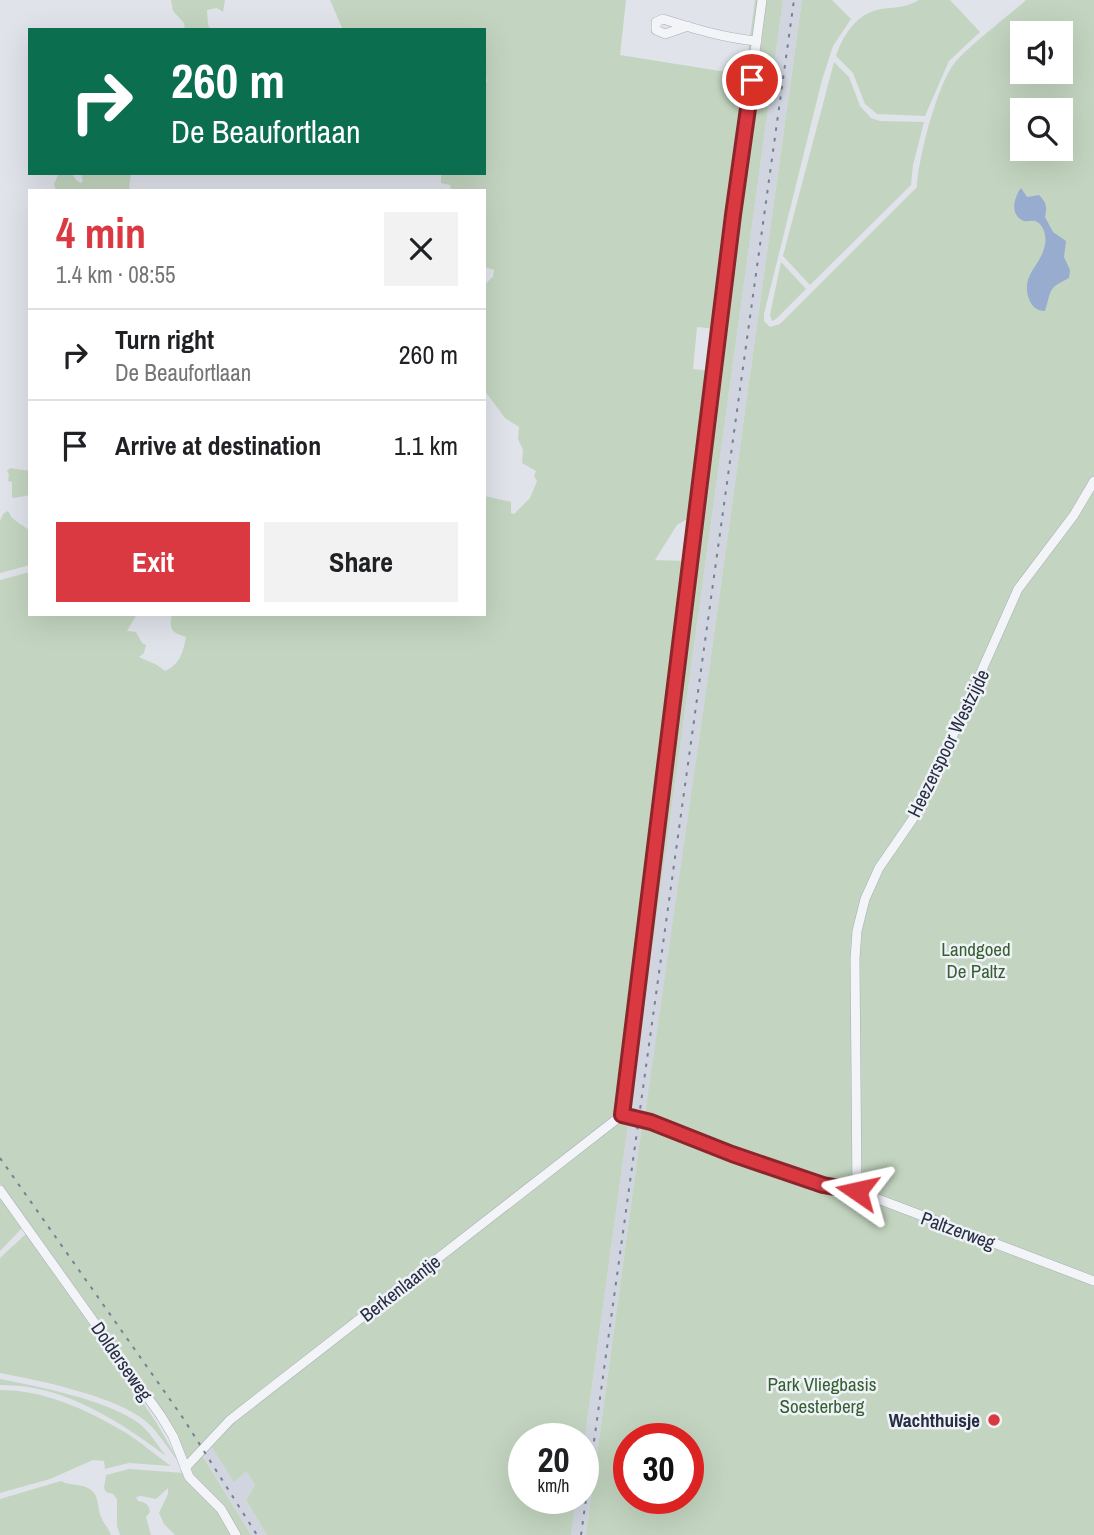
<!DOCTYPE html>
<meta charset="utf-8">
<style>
:root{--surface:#fff;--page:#f2f2f2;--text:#202124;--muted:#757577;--line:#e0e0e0;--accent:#db3942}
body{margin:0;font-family:"Archivo Narrow",sans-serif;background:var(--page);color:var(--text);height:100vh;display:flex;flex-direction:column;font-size:26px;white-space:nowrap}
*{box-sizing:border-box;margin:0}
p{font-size:23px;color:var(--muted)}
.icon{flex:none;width:38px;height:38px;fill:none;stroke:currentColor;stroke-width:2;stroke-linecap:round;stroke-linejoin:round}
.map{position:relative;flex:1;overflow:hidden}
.sheet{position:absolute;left:28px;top:189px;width:458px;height:427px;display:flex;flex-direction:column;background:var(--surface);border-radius:0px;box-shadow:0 7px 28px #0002}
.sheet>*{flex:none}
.hud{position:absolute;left:28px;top:28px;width:458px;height:147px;border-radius:0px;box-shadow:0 7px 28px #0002;background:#0b6e4f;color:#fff;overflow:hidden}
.tools{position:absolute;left:1010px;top:21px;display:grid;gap:14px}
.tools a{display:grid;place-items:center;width:63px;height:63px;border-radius:0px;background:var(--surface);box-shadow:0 7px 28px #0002;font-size:35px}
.speed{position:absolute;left:508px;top:1423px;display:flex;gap:14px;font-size:35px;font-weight:700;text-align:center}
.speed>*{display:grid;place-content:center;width:91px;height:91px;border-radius:50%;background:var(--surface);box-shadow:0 7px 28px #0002;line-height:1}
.speed small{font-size:18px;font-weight:400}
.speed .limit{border:10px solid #d22;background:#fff;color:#111}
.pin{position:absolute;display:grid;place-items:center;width:60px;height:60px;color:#fff;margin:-30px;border:4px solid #fff;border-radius:50%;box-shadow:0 2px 7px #0007}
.me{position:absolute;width:77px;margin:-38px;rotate:281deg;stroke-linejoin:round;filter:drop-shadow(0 0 5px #0008)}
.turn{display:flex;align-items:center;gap:24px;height:147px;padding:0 28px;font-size:32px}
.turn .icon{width:91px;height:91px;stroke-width:2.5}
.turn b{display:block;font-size:49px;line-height:60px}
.round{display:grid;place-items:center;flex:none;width:74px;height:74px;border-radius:0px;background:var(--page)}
.headline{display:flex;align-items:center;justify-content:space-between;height:119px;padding:0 28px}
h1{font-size:42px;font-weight:700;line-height:52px;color:var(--accent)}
.primary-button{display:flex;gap:14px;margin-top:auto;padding:14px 28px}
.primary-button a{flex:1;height:80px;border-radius:0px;background:var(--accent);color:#fff;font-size:28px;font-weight:700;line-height:80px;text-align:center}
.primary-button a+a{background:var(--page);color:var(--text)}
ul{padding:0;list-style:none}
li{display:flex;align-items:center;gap:21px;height:91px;padding:0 28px;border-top:2px solid var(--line)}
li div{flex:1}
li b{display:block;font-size:26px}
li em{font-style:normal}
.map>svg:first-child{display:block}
.built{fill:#d1d5df}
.green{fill:#c3d5c0;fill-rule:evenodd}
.water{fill:#97acce}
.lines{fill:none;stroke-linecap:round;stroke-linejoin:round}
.minor-casing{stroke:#a8adb8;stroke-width:10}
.minor{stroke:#f3f4f8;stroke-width:9}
.rail{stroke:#778095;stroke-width:2;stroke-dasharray:3.5 7;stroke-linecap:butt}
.route-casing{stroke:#8e252b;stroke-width:18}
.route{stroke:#db3942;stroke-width:12}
.poi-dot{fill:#db3942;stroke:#eff2f7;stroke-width:2.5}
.labels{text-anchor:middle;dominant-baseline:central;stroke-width:5;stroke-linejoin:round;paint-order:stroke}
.street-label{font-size:19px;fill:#272e43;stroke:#eff2f7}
.park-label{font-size:19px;fill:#376032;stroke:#eff2f7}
.poi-label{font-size:19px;font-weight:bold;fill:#272e43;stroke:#eff2f7;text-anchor:end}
</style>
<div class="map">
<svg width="1094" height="1535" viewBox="0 0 1094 1535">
<rect width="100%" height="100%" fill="#e0e3ea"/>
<!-- built -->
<g class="built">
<polygon points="783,0 802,0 710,664 652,1079 642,1125 586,1535 571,1535 576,1498 583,1498 583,1451"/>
<polygon points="212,1447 246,1471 255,1485 246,1500 267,1535 251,1535 202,1454"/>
</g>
<!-- green -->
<g class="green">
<polygon points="171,0 225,0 223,12 217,8 207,10 208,25 211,30 185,30 184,23 173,11"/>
<path d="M 330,0 L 626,0 L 620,55 L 745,75 L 755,0 L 783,0 L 583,1451 L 583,1438 L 523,1438 L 523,1498 L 576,1498 L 571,1535 L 267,1535 L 246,1500 L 255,1485 L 246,1471 L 234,1482 L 212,1447 L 202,1455 L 251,1535 L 238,1535 L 198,1486 L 162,1414 L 0,1184 L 0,580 L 30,572 L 30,614 L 137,614 L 127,631 L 136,632 L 142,643 L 146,645 L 144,653 L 139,657 L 157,665 L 165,671 C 180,664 183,653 186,637 C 171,633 169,629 172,614 L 485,614 L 485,496 L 511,502 L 511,513 L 514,514 L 530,498 L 537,481 L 534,476 L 536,471 L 522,463 L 523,450 L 518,439 L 519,427 L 505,418 L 485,391 L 485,284 L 493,277 L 494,270 L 485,267 L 485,191 L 452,191 L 450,185 L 441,183 L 441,173 L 485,173 L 485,86 L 487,81 L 485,73 L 485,30 L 343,30 ZM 697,327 L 716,329 L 711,371 L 693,369 ZM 689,518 L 683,561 L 655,560 L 677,525 Z"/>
<path d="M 802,0 L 832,0 L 851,19 L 833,46 L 822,80 L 764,314 L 764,321 L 770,327 L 780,324 L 917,187 C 918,159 938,80 957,60 C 978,38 1004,20 1026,0 L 1094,0 L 1094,1535 L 586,1535 L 642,1125 L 698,1146 L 706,1142 L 691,1133 L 645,1115 L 710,664 ZM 1022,33 L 1060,33 L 1060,72 L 1022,72 ZM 1022,110 L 1060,110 L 1060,149 L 1022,149 ZM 628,1438 L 688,1438 L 688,1498 L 628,1498 Z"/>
<path d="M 919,0 L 950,0 L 980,32 L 949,61 L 925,116 L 877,114 L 865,104 L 853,73 L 836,56 C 843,35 857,13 881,9 C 895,7 906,8 919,0 Z"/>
<polygon points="834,62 849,77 860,106 871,118 880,121 924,122 913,165 911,185 810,285 783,256"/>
<polygon points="59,173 72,173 76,180 81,183 83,181 81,173 131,173 129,188 133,191 56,191 54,184"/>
<polygon points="781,262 806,289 776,319 772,321 770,315"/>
<polygon points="10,468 30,471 30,495 14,498 12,497 12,482 8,481 9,474 7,471"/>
<polygon points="8,511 12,518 30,531 30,565 0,573 0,521 3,514"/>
<polygon points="0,1195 23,1227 0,1251"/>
<path d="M 27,1233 L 156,1422 L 179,1462 C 167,1448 156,1427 140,1417 C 106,1394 41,1381 0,1373 L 0,1258 Z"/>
<path d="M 0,1379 C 40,1387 104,1399 137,1422 C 149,1430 157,1445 166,1456 C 118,1420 62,1384 0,1385 Z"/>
<path d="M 0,1390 C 44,1390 85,1409 123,1431 C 140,1441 155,1455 171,1466 L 129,1463 L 105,1469 L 104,1461 L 93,1460 L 50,1479 L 0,1493 Z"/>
<path d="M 129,1469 L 184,1473 L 218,1512 L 231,1535 L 175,1535 L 164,1524 L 159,1513 L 168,1494 L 168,1488 L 156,1499 L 141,1496 L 136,1497 L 138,1501 C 145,1502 149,1504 150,1512 L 146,1517 L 151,1535 L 120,1535 L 117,1526 L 117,1499 L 113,1494 L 106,1492 L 104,1488 L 106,1475 Z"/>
<path d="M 61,1481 C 68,1485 75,1484 83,1486 C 99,1491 97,1502 100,1514 C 102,1522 108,1527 111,1535 L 0,1535 L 0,1499 Z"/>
</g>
<!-- water -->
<path class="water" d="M 1021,188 L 1027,197 L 1039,195 C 1047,203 1047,207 1045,217 L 1053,232 L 1066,241 L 1064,257 L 1070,270 L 1069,278 C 1047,289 1052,289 1045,311 C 1037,311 1032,307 1029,299 C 1020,274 1042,266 1045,244 C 1047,236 1043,223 1035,221 C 1033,220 1026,222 1024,221 C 1009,215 1014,197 1021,188 Z"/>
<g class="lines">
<!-- minor casing -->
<g class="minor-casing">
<g id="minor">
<path d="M 688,26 L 665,34 L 656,30 L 656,22 L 663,19 C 695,29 724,38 757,41"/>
<polyline points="622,1115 733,215 762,0"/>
<polyline points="622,1115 651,1122 731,1154 823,1185 857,1191 1094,1281"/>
<polyline points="0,1190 161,1416 173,1436 189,1477 221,1509 236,1535"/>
<polyline points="857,1191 855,959 857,931 865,899 879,868 921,807 1018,589 1074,515 1094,481"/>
<polyline points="185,1468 230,1420 622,1115"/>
</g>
</g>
<!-- minor -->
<use href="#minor" class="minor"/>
<!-- rail -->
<g class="rail">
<polyline points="0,1158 183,1418 257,1535"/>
<polyline points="581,1535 794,0"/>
</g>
</g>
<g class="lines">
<!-- route casing -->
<g class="route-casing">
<polyline id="route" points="752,80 733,215 622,1115 651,1122 732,1154 823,1185 857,1191"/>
</g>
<!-- route -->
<use href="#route" class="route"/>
</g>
<!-- markers -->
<circle class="poi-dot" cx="994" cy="1420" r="7"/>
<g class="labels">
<!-- street labels -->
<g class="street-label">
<text transform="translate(948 743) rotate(-64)">Heezerspoor Westzijde</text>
<text transform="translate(958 1230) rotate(20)">Paltzerweg</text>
<text transform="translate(400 1288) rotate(-38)">Berkenlaantje</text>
<text transform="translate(122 1361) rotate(55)">Dolderseweg</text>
</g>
<!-- park labels -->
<g class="park-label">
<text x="976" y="949">Landgoed<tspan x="976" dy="22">De Paltz</tspan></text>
<text x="822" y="1384">Park Vliegbasis<tspan x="822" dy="22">Soesterberg</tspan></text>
</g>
<!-- poi labels -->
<g class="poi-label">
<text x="980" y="1420">Wachthuisje</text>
</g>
</g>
</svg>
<div class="tools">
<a><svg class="icon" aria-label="sound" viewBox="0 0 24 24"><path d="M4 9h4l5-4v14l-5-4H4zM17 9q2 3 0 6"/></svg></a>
<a><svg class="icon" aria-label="search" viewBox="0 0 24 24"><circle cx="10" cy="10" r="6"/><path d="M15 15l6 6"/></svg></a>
</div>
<div class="speed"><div>20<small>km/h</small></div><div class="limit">30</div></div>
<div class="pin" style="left:752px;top:80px;background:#d93025"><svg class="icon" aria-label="arrive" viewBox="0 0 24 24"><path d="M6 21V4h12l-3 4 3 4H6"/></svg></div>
<svg class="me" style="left:857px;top:1191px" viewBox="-20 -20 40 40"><path d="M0-17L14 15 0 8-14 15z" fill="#db3942" stroke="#fff" stroke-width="4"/></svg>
<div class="hud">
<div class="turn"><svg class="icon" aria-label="right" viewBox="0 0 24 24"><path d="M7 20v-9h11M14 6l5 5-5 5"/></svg><div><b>260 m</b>De Beaufortlaan</div></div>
</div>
<section class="sheet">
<div class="headline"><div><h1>4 min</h1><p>1.4 km · 08:55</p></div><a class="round"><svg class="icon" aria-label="close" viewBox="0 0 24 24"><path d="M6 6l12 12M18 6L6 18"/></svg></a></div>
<ul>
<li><svg class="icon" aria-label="right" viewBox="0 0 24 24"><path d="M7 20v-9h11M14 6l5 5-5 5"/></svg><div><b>Turn right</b><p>De Beaufortlaan</p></div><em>260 m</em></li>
<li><svg class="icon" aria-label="arrive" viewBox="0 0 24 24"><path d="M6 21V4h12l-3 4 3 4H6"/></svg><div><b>Arrive at destination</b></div><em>1.1 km</em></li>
</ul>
<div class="primary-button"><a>Exit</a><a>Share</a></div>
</section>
</div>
